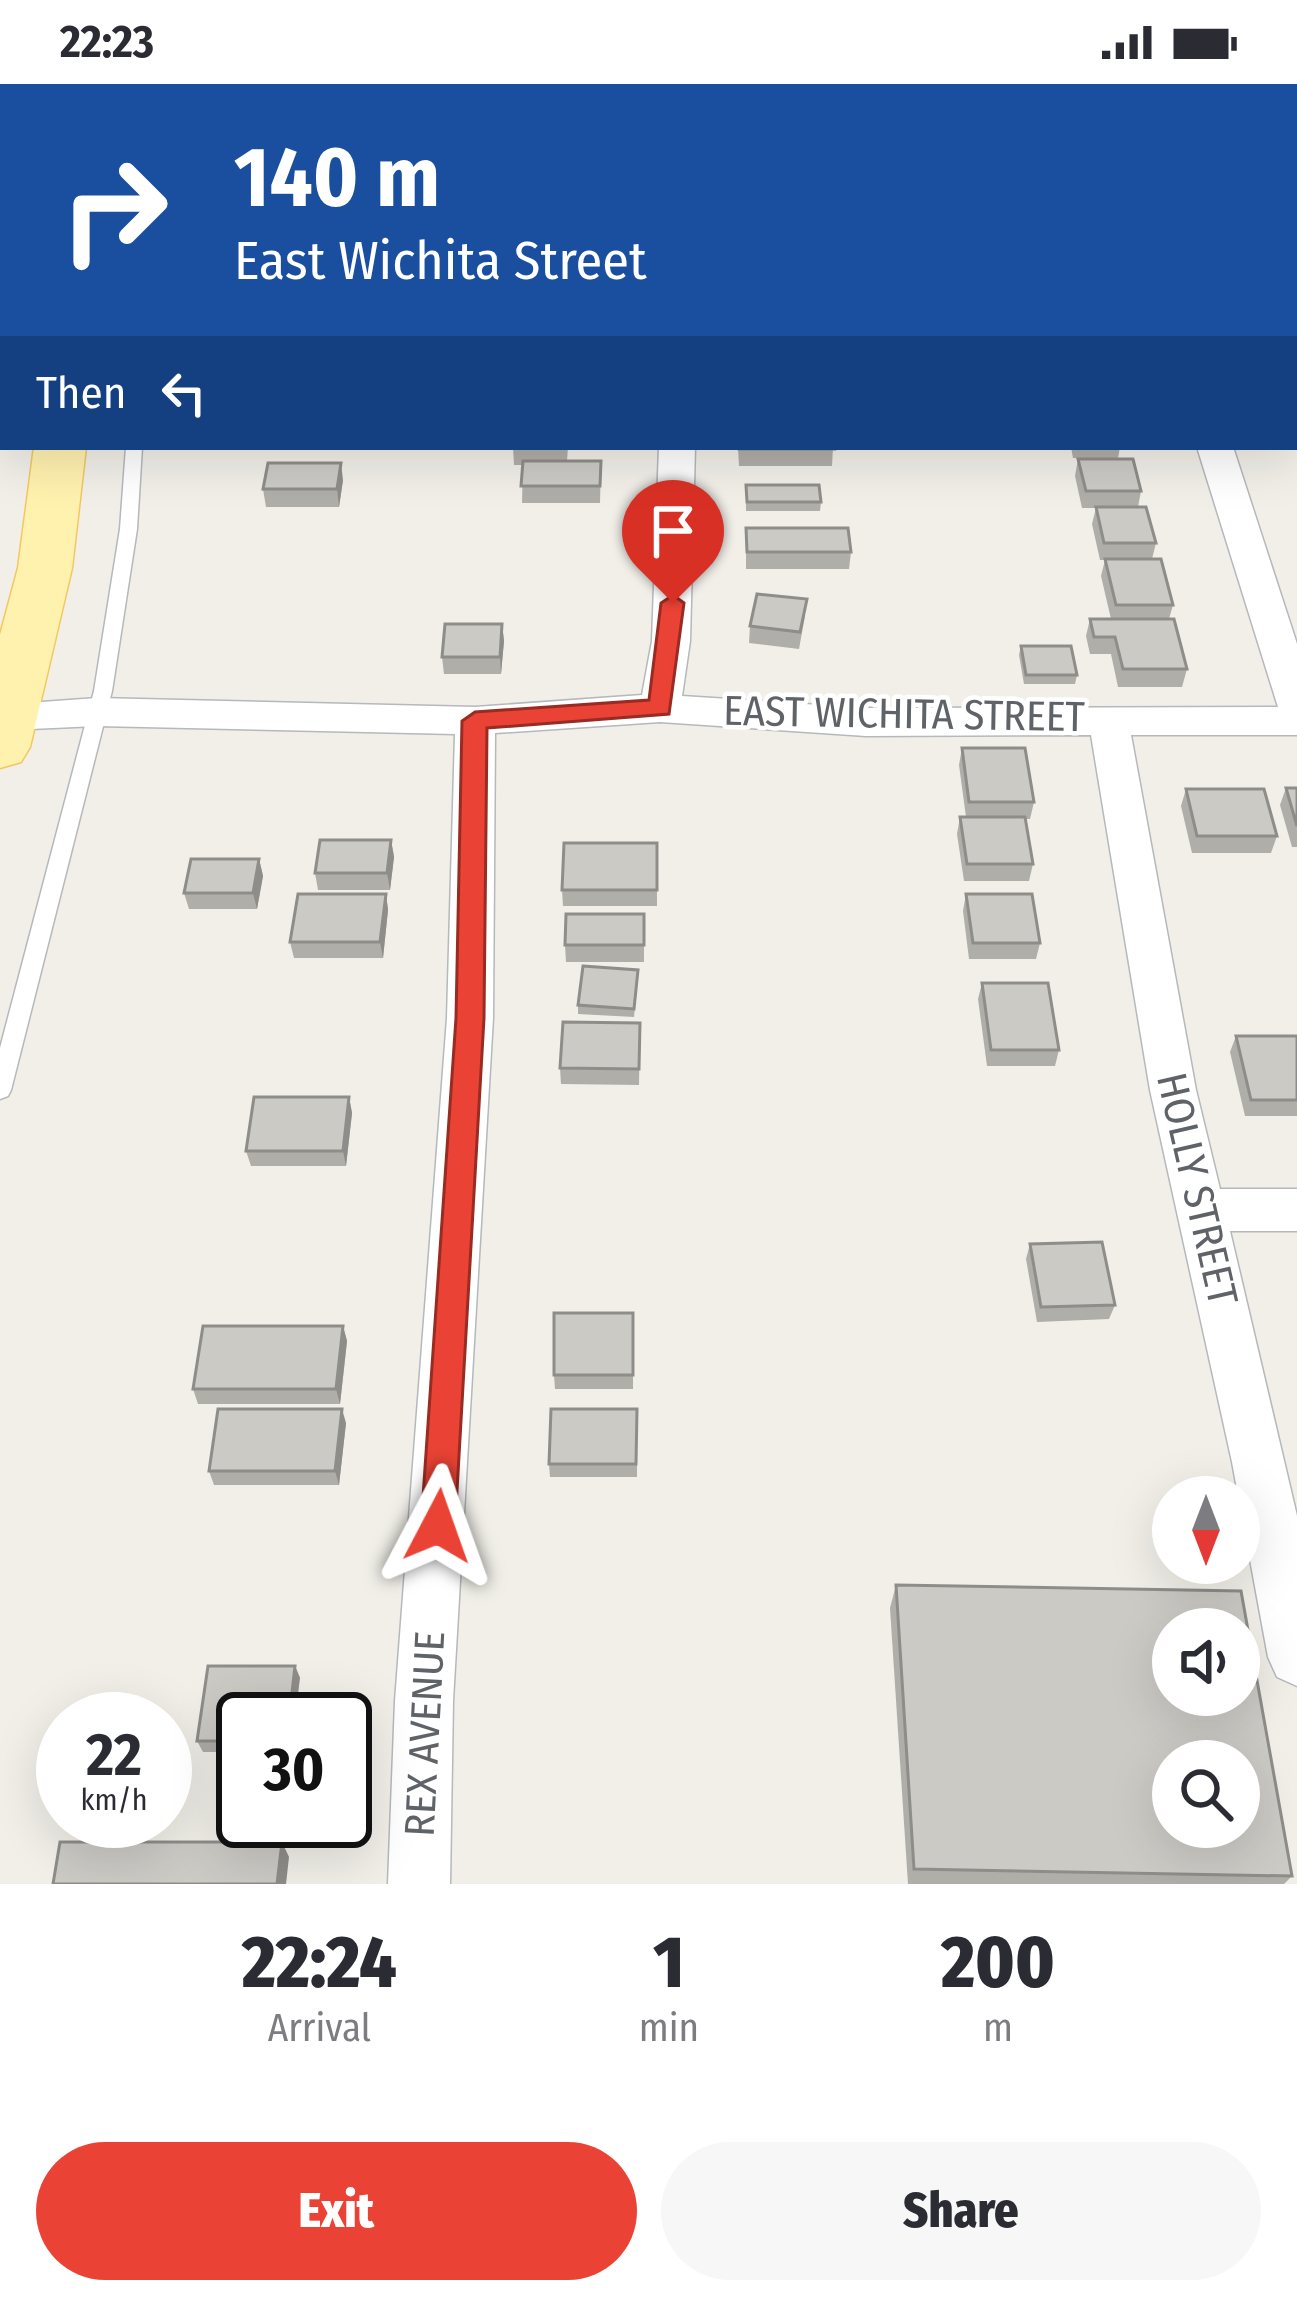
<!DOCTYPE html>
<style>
:root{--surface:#fff;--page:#f7f7f7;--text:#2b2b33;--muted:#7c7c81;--accent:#ea4335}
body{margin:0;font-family:"Fira Sans Condensed",sans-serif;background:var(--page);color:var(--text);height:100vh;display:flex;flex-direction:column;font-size:45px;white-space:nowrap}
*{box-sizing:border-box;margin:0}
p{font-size:39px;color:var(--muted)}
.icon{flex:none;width:66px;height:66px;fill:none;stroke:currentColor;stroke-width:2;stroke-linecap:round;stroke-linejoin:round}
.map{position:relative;height:1800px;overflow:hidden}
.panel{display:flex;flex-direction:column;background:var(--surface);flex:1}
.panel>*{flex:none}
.guide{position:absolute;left:0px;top:0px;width:1299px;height:366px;box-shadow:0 12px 48px #0002;background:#1a4fa0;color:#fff;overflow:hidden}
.needle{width:78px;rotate:180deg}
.controls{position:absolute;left:1152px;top:1392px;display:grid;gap:24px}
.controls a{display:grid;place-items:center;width:108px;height:108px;border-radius:50%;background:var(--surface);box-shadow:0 12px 48px #0002;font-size:60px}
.speed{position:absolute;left:36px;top:1608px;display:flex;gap:24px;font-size:60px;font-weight:700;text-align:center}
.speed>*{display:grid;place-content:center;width:156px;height:156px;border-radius:50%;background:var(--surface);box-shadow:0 12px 48px #0002;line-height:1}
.speed small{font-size:30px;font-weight:400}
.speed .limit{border:6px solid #111;border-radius:18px;background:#fff;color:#111}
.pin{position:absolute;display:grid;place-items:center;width:102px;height:102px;color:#fff;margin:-123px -51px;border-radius:50% 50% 50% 0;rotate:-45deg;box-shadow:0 0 12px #0007}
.pin .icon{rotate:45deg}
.me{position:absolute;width:132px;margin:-66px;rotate:4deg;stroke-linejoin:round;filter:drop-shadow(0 0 9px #0008)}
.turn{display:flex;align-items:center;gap:42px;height:252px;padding:0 36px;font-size:54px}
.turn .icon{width:156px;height:156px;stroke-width:2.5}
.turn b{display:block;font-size:84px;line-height:102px}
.then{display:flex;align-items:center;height:114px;padding:0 36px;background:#0003;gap:24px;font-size:45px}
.eta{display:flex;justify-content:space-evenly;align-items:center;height:204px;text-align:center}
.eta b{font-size:72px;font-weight:800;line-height:84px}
.button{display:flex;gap:24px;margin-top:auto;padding:24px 36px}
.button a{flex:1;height:138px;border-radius:72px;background:var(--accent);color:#fff;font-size:48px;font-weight:800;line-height:138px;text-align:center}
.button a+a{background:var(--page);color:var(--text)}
.status{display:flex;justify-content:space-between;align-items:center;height:84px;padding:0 60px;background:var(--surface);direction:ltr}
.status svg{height:33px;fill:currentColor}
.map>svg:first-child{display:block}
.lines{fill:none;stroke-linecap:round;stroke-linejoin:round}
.service-casing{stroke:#b5b8bc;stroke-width:3}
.minor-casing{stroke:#b5b8bc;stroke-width:3}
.tertiary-casing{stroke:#b5b8bc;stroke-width:3}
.primary-casing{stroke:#f2c960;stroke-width:3}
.service{fill:#fff;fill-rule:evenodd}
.minor{fill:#fff;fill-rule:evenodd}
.tertiary{fill:#fff;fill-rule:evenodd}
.primary{fill:#fff2af;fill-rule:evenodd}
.wall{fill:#afaea9}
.shaded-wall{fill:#8f8d8a}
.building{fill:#cccac5;stroke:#8f8d8a;stroke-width:3;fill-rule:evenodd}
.route{fill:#ea4335;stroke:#982c22;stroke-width:3}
.labels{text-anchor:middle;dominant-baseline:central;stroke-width:9;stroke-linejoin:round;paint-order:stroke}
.street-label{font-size:42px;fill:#5f6368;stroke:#fff}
</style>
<div class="status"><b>22:23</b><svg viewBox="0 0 49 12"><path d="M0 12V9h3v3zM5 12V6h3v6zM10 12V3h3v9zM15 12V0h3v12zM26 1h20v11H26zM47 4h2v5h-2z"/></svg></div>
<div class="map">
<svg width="1297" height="1800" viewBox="0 0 1297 1800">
<rect width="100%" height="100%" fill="#f1efe8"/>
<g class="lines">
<!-- service casing -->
<g class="service-casing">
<g id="service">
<rect x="98" y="0" width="14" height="3"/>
<polygon points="126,363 142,363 137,445 112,607 11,1006 8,1012 0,1015 0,964 94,607 120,445"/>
</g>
</g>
<!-- minor casing -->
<g class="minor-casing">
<g id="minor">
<polygon points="790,0 818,0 819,3 791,3"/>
<polygon points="659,363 695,363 690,557 682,612 866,624 1278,623 1197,363 1233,363 1297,560 1297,651 1131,651 1196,1006 1220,1105 1297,1105 1297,1147 1230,1147 1297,1432 1297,1602 1277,1593 1268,1573 1232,1378 1150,1006 1091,651 866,652 660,638 495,649 493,934 453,1617 450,1800 388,1800 395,1617 447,934 455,650 97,642 9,646 0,643 0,621 97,614 475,623 642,611 652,557"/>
</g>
</g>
<!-- tertiary casing -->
<g class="tertiary-casing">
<rect id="tertiary" x="1296" y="15" width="1" height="22"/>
</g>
<!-- primary casing -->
<g class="primary-casing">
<g id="primary">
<rect x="20" y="0" width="42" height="3"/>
<polygon points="34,363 86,363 72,484 30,663 21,678 0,684 0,551 18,484"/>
</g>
</g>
<!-- service -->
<use href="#service" class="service"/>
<!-- minor -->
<use href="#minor" class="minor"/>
<!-- tertiary -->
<use href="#tertiary" class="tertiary"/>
<!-- primary -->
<use href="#primary" class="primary"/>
</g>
<!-- wall -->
<g class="wall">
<polygon points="513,363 568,363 567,377 601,377 600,419 522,419 523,381 514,381"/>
<polygon points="738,363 833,363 832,382 739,382"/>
<polygon points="1071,363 1120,363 1118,374 1073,374"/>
<polygon points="1078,375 1141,407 1138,423 1156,459 1152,475 1173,521 1169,535 1187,585 1182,603 1118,603 1111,570 1090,570 1086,552 1090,535 1111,535 1101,492 1105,476 1100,476 1092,440 1096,424 1082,424 1075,392"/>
<polygon points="343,396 339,423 266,423 263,405"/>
<polygon points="746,401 821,418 820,427 746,427"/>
<polygon points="746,444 851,468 849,485 746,485"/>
<polygon points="805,532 799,565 749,559 750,542"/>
<polygon points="502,540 504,557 501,590 444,590 442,573"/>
<polygon points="1021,562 1077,591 1075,600 1024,600 1019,571"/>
<polygon points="962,664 1034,718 1030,735 1026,735 1033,780 1029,797 964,797 957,750 960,733 966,733 959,681"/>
<polygon points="1286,704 1297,704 1297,763 1292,763 1280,721"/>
<polygon points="1186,705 1277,752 1271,769 1192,769 1181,722"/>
<polygon points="391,756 394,773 390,806 318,806 315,789"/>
<polygon points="657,759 657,822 563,822 562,806"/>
<polygon points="259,775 263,792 257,825 189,825 184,809"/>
<polygon points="386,810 388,826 383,874 294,874 290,858"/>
<polygon points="966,810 1040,859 1036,875 969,875 963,827"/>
<polygon points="644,830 644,878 566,878 565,861"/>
<polygon points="638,894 634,933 578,930 578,921"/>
<polygon points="982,899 1059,966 1055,982 987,982 978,915"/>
<polygon points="640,939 639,1001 561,1000 560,984"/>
<polygon points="1236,952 1297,952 1297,1032 1245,1032 1230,968"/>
<polygon points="349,1013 352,1029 346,1082 251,1082 246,1067"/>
<polygon points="1030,1160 1115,1221 1109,1235 1037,1238 1026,1175"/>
<polygon points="633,1229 633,1305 555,1305 554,1291"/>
<polygon points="343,1242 347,1257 340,1320 198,1320 193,1305"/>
<polygon points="637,1325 637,1393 550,1393 549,1380"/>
<polygon points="346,1339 339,1401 214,1401 209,1387"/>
<polygon points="896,1501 1292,1792 1284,1800 908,1800 890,1524"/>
<polygon points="295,1582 300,1594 243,1635 243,1668 203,1668 197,1657"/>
</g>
<!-- shaded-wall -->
<g class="shaded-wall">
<polygon points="341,379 343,396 339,423 337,405"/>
<polygon points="502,540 504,557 501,590 500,573"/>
<polygon points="391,756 394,773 390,806 387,789"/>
<polygon points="259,775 263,792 257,825 253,809"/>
<polygon points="386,810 388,826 383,874 380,858"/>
<polygon points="349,1013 352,1029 346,1082 343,1067"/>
<polygon points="343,1242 347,1257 340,1320 336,1305"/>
<polygon points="342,1325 346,1339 339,1401 335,1387"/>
<polygon points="295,1582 300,1594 295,1635 289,1635"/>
<polygon points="282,1758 289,1773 286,1800 277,1800"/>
</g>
<!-- building -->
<g class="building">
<polygon points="739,363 833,363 834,365 739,365"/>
<polygon points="1078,375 1133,375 1141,407 1086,407"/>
<polygon points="523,377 601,377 600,402 521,402"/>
<polygon points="268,379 341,379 337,405 263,405"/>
<polygon points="746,401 819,401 821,418 747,418"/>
<polygon points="1096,423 1146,423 1156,459 1104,459"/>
<polygon points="746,444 848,444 851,468 747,468"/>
<polygon points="1105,475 1161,475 1173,521 1116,521"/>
<polygon points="757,510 807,515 800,548 750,542"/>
<polygon points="1090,535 1174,535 1187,585 1123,585 1115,553 1094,553"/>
<polygon points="445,540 502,540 500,573 442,573"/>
<polygon points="1021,562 1071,562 1077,591 1026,591"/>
<polygon points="962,664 1025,664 1034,718 969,718"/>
<polygon points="1286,704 1297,704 1297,742"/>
<polygon points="1186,705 1264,705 1277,752 1197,752"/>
<polygon points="960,733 1025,733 1033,780 967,780"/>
<polygon points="320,756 391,756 387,789 315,789"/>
<polygon points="564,759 657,759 657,806 562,806"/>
<polygon points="191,775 259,775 253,809 184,809"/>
<polygon points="298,810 386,810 380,858 290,858"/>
<polygon points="966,810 1032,810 1040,859 973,859"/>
<polygon points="566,830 644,830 644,861 565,861"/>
<polygon points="583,882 638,886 634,925 578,921"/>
<polygon points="982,899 1048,899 1059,966 991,966"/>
<polygon points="563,938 640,939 639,985 560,984"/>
<polygon points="1236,952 1297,952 1297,1016 1251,1016"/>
<polygon points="254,1013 349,1013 343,1067 246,1067"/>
<polygon points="1102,1158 1115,1221 1041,1223 1030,1160"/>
<rect x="554" y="1229" width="79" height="62"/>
<polygon points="203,1242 343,1242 336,1305 193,1305"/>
<polygon points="218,1325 342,1325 335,1387 209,1387"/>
<polygon points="551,1325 637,1325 636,1380 549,1380"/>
<path d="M 896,1501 L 1241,1507 L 1292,1792 L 914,1785 ZM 1173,1545 L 1239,1545 L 1239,1611 L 1173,1611 ZM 1173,1677 L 1239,1677 L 1239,1743 L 1173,1743 Z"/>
<polygon points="208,1582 295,1582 289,1635 243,1635 243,1657 197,1657"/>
<polygon points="60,1758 282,1758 277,1800 53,1800"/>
</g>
<!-- route -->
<polygon class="route" points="673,511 684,519 669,630 487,644 484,934 455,1442 450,1453 438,1457 426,1453 421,1442 456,934 462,637 475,628 649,616 661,519"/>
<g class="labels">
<!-- street labels -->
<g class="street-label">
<text transform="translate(904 630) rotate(1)">EAST WICHITA STREET</text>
<text transform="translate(1197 1105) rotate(77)">HOLLY STREET</text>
<text transform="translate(425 1650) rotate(-87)">REX AVENUE</text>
</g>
</g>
</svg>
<div class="controls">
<a><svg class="needle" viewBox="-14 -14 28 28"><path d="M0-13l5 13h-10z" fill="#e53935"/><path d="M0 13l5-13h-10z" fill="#7c7c81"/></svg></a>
<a><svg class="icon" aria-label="sound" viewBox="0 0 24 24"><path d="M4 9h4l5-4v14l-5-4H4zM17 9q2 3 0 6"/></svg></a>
<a><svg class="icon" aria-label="search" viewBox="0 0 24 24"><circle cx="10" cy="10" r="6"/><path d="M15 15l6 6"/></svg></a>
</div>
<div class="speed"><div>22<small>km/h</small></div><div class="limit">30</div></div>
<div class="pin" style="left:673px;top:519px;background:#d93025"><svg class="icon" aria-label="arrive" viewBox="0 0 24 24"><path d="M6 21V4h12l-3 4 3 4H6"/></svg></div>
<svg class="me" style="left:438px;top:1442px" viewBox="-20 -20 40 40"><path d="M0-17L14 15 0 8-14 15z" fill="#ea4335" stroke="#fff" stroke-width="4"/></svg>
<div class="guide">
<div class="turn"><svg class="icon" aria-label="right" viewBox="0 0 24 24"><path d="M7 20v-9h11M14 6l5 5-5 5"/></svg><div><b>140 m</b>East Wichita Street</div></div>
<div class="then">Then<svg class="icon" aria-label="left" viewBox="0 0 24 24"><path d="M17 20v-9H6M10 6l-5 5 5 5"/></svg></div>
</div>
</div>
<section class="panel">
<div class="eta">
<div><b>22:24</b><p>Arrival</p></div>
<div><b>1</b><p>min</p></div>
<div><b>200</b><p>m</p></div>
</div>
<div class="button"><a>Exit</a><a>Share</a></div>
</section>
